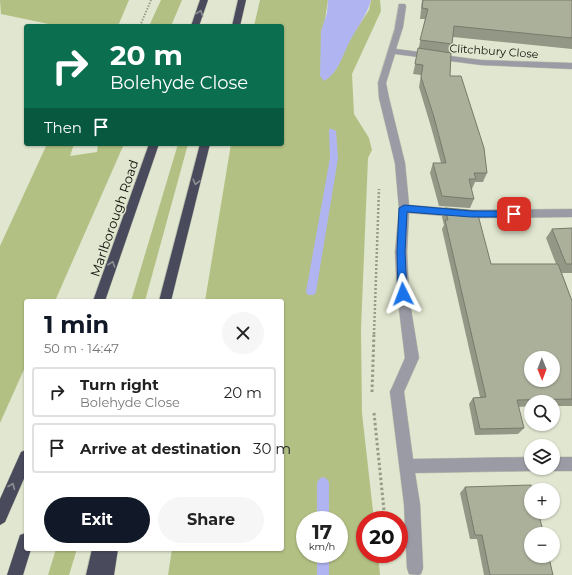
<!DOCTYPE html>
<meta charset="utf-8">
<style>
:root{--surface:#fff;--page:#f6f6f6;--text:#222;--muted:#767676;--line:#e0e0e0;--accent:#111827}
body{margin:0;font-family:Montserrat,sans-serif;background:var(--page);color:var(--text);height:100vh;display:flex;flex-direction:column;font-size:15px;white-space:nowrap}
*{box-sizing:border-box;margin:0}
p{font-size:13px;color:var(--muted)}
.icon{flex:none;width:22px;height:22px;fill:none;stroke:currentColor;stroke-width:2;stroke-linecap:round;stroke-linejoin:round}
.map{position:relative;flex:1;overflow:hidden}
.drawer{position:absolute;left:24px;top:299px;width:260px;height:252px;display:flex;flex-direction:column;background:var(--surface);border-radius:4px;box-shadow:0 1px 3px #0004}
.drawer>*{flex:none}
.top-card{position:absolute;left:24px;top:24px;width:260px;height:122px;border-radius:4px;box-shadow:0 1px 3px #0004;background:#0b6e4f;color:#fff;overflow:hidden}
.needle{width:26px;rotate:179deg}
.fabs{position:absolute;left:524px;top:351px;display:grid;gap:8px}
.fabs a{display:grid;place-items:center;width:36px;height:36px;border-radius:50%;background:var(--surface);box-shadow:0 1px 3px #0004;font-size:20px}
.speed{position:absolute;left:296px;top:511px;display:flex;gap:8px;font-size:20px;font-weight:700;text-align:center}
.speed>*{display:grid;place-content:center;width:52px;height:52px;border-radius:50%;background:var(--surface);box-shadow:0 1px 3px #0004;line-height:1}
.speed small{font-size:10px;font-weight:400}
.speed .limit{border:6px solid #d22;background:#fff;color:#111}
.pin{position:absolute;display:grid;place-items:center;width:34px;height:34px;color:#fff;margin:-17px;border-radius:8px;box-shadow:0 2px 6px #0006}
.me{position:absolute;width:44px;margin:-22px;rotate:357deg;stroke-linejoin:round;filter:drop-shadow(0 0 3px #0008)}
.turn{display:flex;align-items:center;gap:14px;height:84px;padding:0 20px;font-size:18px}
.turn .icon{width:52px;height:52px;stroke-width:2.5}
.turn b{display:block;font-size:28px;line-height:34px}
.then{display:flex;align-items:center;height:38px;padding:0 20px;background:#0003;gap:8px;font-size:15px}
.round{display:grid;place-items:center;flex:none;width:42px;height:42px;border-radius:21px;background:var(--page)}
.head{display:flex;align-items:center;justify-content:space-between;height:68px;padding:0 20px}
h1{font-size:24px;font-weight:700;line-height:30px;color:var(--accent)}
.action{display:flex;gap:8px;margin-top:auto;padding:8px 20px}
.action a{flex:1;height:46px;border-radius:24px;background:var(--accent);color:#fff;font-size:16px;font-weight:700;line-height:46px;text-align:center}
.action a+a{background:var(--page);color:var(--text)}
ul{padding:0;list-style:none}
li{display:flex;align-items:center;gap:12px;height:50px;margin:0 8px 6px;padding:0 12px;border:2px solid var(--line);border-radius:4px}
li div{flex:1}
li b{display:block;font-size:15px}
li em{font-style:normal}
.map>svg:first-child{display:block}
.green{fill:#b3c084;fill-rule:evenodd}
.water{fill:#b0b5f2}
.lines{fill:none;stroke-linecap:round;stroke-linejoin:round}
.stream{fill:#b0b5f2;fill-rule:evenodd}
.lane-casing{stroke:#bec4af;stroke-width:1}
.street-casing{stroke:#bec4af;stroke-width:1}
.highway-casing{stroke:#bec4af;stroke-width:1}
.path-far2{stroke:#969b89;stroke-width:2;stroke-dasharray:1.5 1.5;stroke-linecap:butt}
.path-far1{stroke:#969b89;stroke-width:2.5;stroke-dasharray:2 2;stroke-linecap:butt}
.path{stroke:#969b89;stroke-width:3;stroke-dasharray:2.5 2.5;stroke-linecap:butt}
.lane{fill:#9a9ba4;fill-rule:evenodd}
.street{fill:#9a9ba4;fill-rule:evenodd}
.highway{fill:#494b5d;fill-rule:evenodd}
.wall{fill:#939785}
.building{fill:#abb09b;stroke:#787b6c;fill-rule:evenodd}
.oneway{stroke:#8d9190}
.route{fill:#1a73e8;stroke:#114b97}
.labels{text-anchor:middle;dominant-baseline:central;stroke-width:3;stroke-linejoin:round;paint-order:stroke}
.far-street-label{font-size:11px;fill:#0e0f08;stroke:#e0e6cf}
.street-label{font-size:13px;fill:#0e0f08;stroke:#e0e6cf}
</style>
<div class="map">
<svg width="572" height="575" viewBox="0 0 572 575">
<rect width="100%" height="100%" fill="#e0e6cf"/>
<!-- green -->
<g class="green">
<polygon points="0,0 129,0 118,26 58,26 1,14"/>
<polygon points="161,0 182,0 171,26 149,26"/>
<path d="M 260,0 L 328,0 L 321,46 L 321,61 L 337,68 L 350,39 L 369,10 L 371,0 L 380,0 L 381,11 L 352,74 L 354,114 L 369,138 L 372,150 L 368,158 L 361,329 L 362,413 L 374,520 L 365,520 L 365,554 L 378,554 L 380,575 L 168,575 L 172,549 L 282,549 L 282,301 L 205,301 L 231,144 L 282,144 L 282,26 L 254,26 ZM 305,520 L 339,520 L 339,554 L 305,554 Z"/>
<polygon points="47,144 74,144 70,156 97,152 98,144 124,144 55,301 26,301 26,365 0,423 0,246"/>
<polygon points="178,144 188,144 145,301 131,301"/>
<polygon points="56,549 77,549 69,575 48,575"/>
</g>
<!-- water -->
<path class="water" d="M 328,0 L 371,0 C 367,15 358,26 351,39 C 343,53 339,73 324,81 L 320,76 L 321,31 L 327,13 Z"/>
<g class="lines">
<!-- stream -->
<g class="stream">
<polygon points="329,129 332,129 336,131 338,158 316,292 314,295 308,295 306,292 330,158"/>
<polygon points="323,477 327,479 329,483 329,520 317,520 317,483 319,479"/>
<rect x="317" y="554" width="12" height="21"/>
</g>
<!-- lane casing -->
<g class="lane-casing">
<g id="lane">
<polygon points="399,4 405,4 406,6 403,27 399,29 395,27"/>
<polygon points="382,80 386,83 389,98 405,163 400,166 395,163 379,98 378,83"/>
<polygon points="401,248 405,249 407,252 409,294 407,298 403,299 399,298 397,294 395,252 397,249"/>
<polygon points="405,304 409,305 411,309 419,358 402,396 397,398 392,396 390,392 405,358 399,309 401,305"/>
</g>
</g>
<!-- street casing -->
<g class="street-casing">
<g id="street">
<polygon points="396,25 402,25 403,27 396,49 481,60 572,63 572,69 481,65 395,54 386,83 385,85 379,85 378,83"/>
<polygon points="400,160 405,163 409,205 471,210 572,209 572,217 471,218 409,213 407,252 405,255 401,256 397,255 395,252 399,209 395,163"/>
<polygon points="397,386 402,388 404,392 413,459 531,457 531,468 537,468 531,471 415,473 420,504 423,568 421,574 418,575 409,574 407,568 404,504 390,392 392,388"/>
<polygon points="553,457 572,457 572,471 553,471 548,469 547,468 553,468"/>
</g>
</g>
<!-- highway casing -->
<g class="highway-casing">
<g id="highway">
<polygon points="200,0 208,0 199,26 191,26"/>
<polygon points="238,0 246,0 240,26 232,26"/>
<polygon points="149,144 159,144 105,301 93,301"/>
<polygon points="200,144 210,144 171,301 159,301"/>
<polygon points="26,450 26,474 5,522 0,525 0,499 21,452"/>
<polygon points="26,533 26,549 31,549 23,575 7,575 20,535"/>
<polygon points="92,549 118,549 114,575 86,575"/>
</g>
</g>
<!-- path-far2 -->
<polyline class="path-far2" points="140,26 151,0"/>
<!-- path-far1 -->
<polyline class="path-far1" points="374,334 379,189"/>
<!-- path -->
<g class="path">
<polyline points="372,392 374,333"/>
<polyline points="374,413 385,520"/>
</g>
<!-- lane -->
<use href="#lane" class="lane"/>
<!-- street -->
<use href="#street" class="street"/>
<!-- highway -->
<use href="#highway" class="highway"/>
</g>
<!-- wall -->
<g class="wall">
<polygon points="422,0 572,0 572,49 453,37 452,44 450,52 450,76 487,173 483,182 475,182 472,189 471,189 474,199 470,208 439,206 430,173 433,163 441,163 431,127 419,87 421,75 413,74 425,19 420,19"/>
<polygon points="445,208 491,264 556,264 546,238 552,229 572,228 572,273 562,273 572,301 572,406 553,406 553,402 531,402 531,406 518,407 524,428 518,434 475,435 469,404 473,398 480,397 442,229 444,225 442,217"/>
<polygon points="465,487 551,558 549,558 553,575 484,575 477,539 470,539 460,493"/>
</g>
<!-- building -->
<g class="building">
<polygon points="423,0 572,0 572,38 454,26 452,44 420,40 428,9 422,8"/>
<polygon points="418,48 451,53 450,76 461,76 484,148 487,173 474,173 476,179 469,179 474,199 442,196 433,163 446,163 434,117 421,77 423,65 415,64"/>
<path d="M 445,208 L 477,211 L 491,264 L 558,264 L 572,301 L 572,399 L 517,400 L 524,428 L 480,429 L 473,398 L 486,397 L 445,220 L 448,220 ZM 531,358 L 553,358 L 553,380 L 531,380 Z"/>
<polygon points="572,228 572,264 566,264 552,229"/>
<polygon points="531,485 532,490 531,490 531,512 538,512 544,534 531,534 531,556 550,556 551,558 549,558 553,575 490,575 482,535 475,535 465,487"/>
</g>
<!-- one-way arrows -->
<defs><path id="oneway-chevron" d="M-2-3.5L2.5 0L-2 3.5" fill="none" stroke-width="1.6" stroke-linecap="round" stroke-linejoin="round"/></defs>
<g class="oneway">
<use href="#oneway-chevron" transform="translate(200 13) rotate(-71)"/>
<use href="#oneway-chevron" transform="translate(196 182) rotate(104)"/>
<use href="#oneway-chevron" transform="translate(112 264) rotate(-71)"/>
<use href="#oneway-chevron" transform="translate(12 486) rotate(-68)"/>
</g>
<!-- route -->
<polygon class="route" points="404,205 471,211 514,211 518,214 514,217 471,217 407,212 405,252 407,294 406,297 400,297 398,294 397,252 399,208"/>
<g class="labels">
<!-- far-street labels -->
<g class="far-street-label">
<text transform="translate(494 51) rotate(4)">Clitchbury Close</text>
</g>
<!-- street labels -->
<g class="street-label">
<text transform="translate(114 218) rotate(-71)">Marlborough Road</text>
</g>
</g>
</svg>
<div class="fabs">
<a><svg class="needle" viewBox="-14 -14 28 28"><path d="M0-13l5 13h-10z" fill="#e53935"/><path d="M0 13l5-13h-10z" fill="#767676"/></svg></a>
<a><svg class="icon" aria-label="search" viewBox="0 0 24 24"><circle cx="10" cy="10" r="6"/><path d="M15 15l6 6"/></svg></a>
<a><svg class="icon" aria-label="layers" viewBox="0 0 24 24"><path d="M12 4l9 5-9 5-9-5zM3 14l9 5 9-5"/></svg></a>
<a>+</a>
<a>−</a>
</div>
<div class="speed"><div>17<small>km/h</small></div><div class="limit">20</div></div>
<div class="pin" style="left:514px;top:214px;background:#d93025"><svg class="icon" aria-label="arrive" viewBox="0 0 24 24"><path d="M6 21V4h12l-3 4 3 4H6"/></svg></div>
<svg class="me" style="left:403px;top:294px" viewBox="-20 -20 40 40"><path d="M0-17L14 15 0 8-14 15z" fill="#1a73e8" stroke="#fff" stroke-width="4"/></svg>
<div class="top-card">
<div class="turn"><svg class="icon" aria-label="right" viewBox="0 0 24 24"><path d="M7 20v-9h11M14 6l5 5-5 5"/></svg><div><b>20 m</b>Bolehyde Close</div></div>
<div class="then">Then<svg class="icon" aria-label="arrive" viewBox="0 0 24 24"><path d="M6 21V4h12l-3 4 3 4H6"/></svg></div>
</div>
<section class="drawer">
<div class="head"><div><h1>1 min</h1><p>50 m · 14:47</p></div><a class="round"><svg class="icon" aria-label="close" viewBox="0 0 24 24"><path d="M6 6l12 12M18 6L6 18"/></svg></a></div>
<ul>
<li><svg class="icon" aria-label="right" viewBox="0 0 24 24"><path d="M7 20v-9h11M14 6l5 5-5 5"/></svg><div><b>Turn right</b><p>Bolehyde Close</p></div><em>20 m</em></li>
<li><svg class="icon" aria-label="arrive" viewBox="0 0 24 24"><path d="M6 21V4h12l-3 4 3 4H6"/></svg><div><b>Arrive at destination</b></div><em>30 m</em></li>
</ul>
<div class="action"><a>Exit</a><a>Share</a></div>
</section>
</div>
